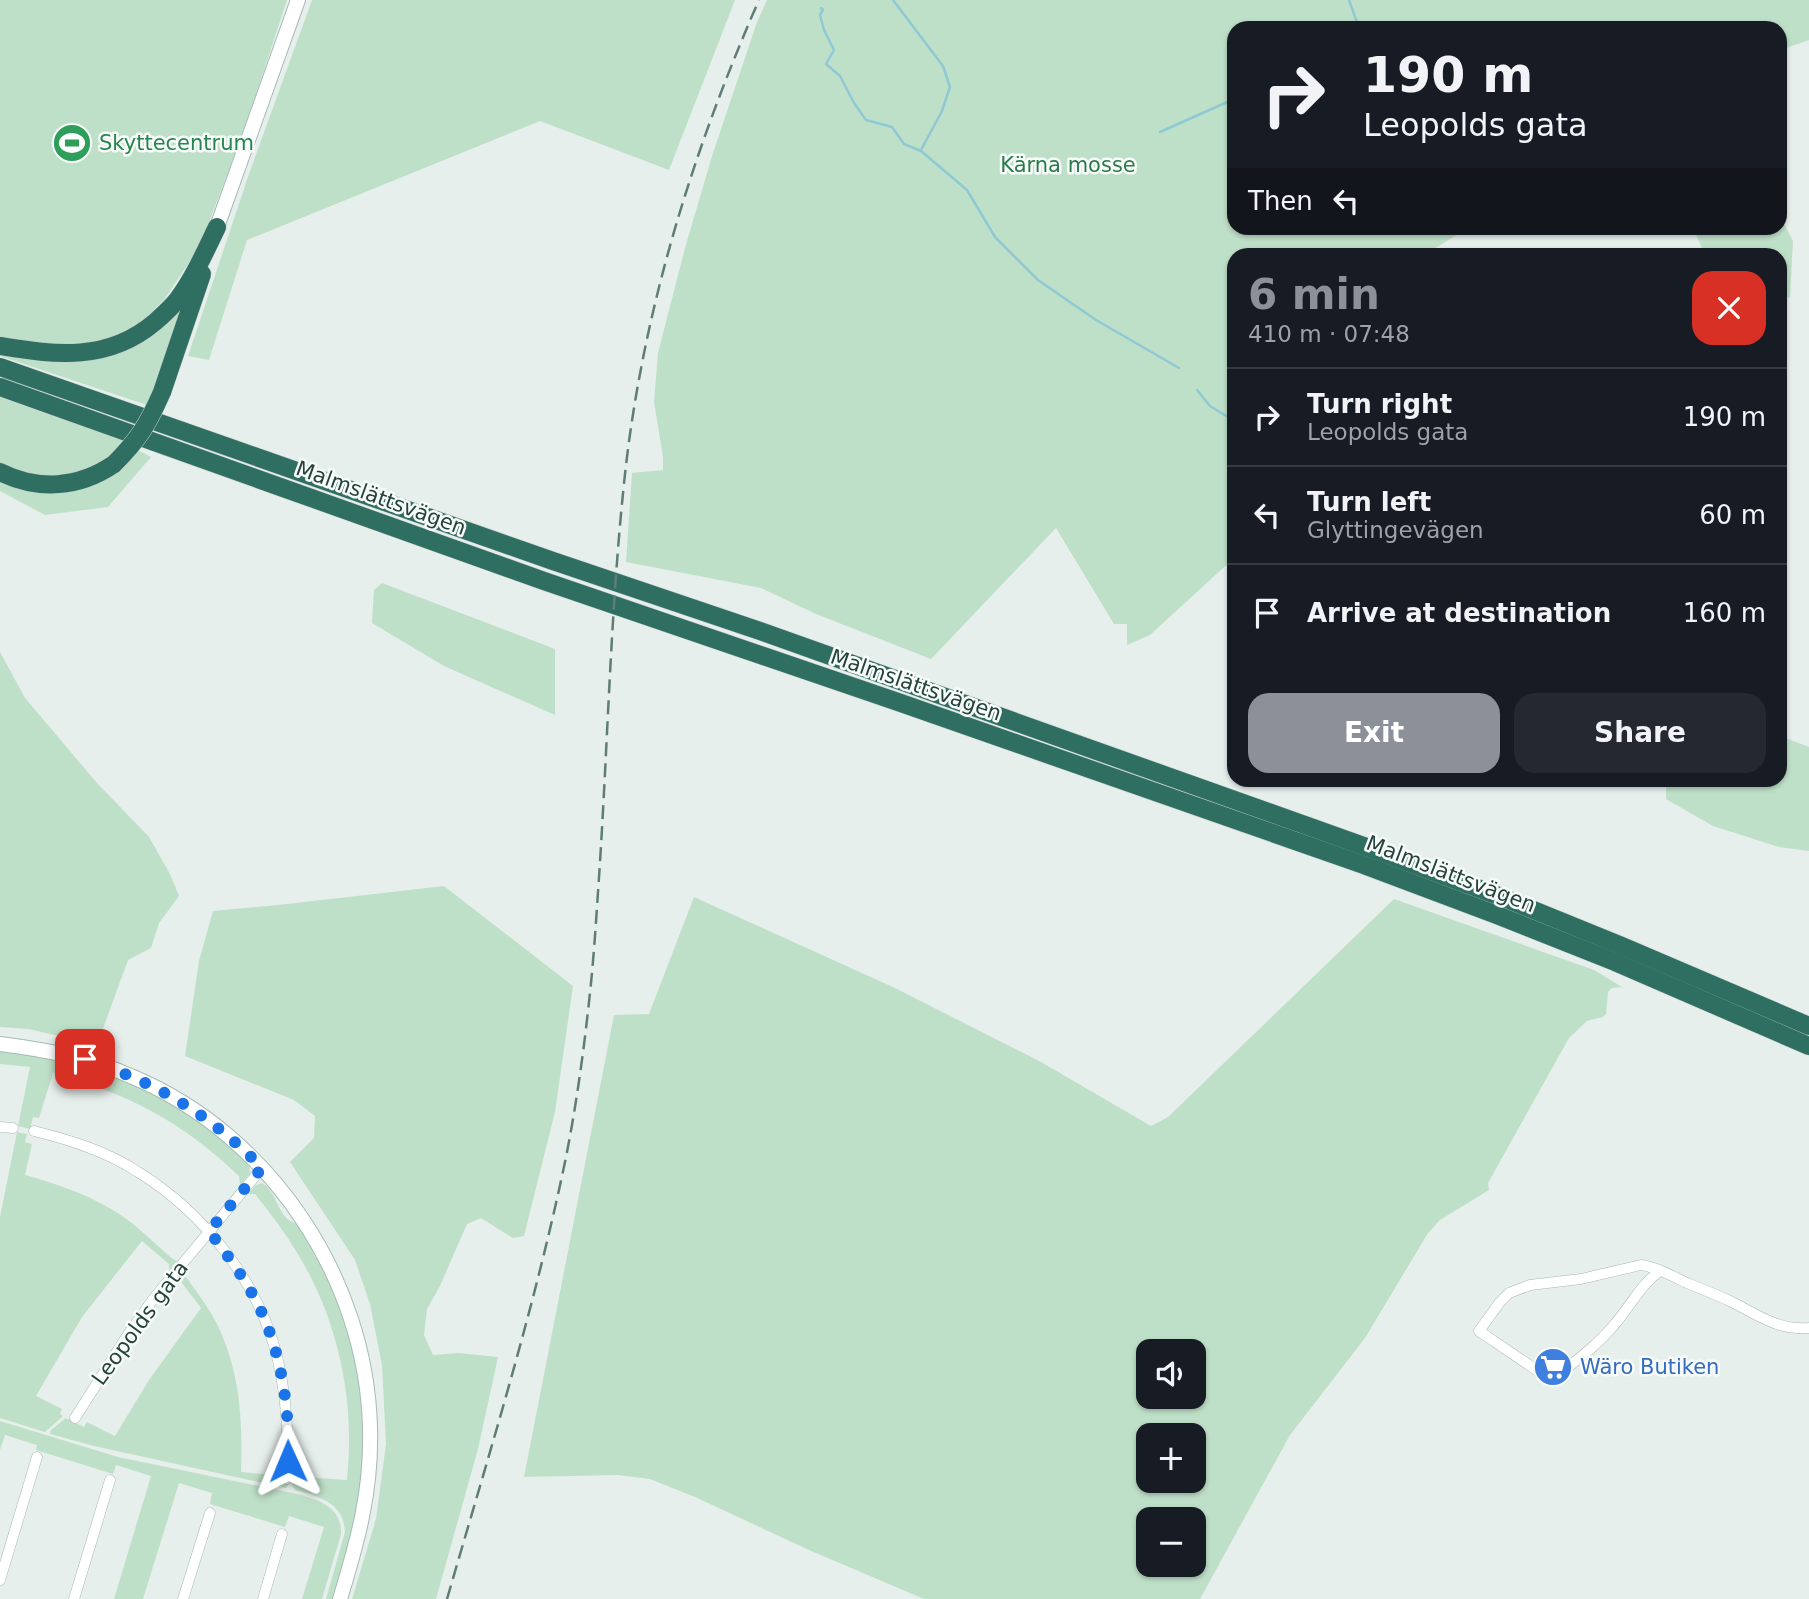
<!DOCTYPE html>
<meta charset="utf-8">
<style>
:root{--surface:#171b24;--page:#242831;--text:#f1f3f6;--muted:#9ea1a6;--line:#363941;--accent:#8c9099}
body{margin:0;font-family:"DejaVu Sans",sans-serif;background:var(--page);color:var(--text);height:100vh;display:flex;flex-direction:column;font-size:26px;white-space:nowrap}
*{box-sizing:border-box;margin:0}
p{font-size:23px;color:var(--muted)}
.icon{flex:none;width:38px;height:38px;fill:none;stroke:currentColor;stroke-width:2;stroke-linecap:round;stroke-linejoin:round}
.map{position:relative;flex:1;overflow:hidden}
.side{position:absolute;left:1227px;top:248px;width:560px;height:539px;display:flex;flex-direction:column;background:var(--surface);border-radius:21px;box-shadow:0 2px 5px #0004}
.side>*{flex:none}
.guide{position:absolute;left:1227px;top:21px;width:560px;height:214px;border-radius:21px;box-shadow:0 2px 5px #0004;background:#171b24;color:var(--text);overflow:hidden}
.buttons{position:absolute;left:1136px;top:1339px;display:grid;gap:14px}
.buttons a{display:grid;place-items:center;width:70px;height:70px;border-radius:14px;background:var(--surface);box-shadow:0 2px 5px #0004;font-size:35px}
.pin{position:absolute;display:grid;place-items:center;width:60px;height:60px;color:#fff;margin:-30px;border-radius:14px;box-shadow:0 4px 10px #0006}
.me{position:absolute;width:77px;margin:-38px;rotate:359deg;stroke-linejoin:round;filter:drop-shadow(0 0 5px #0008)}
.turn{display:flex;align-items:center;gap:24px;height:147px;padding:0 21px;font-size:32px}
.turn .icon{width:91px;height:91px;stroke-width:2.5}
.turn b{display:block;font-size:49px;line-height:60px}
.then{display:flex;align-items:center;height:66px;padding:0 21px;background:#0003;gap:14px;font-size:26px}
.round{display:grid;place-items:center;flex:none;width:74px;height:74px;border-radius:21px;background:var(--page)}
.overview{display:flex;align-items:center;justify-content:space-between;height:119px;padding:0 21px}
h1{font-size:42px;font-weight:700;line-height:52px;color:var(--accent)}
.action{display:flex;gap:14px;margin-top:auto;padding:14px 21px}
.action a{flex:1;height:80px;border-radius:21px;background:var(--accent);color:#fff;font-size:28px;font-weight:700;line-height:80px;text-align:center}
.action a+a{background:var(--page);color:var(--text)}
ul{padding:0;list-style:none}
li{display:flex;align-items:center;gap:21px;height:98px;padding:0 21px;border-top:2px solid var(--line)}
li div{flex:1}
li b{display:block;font-size:26px}
li em{font-style:normal}
.map>svg:first-child{display:block}
.green{fill:#bfe0c8;fill-rule:evenodd}
.lines{fill:none;stroke-linecap:round;stroke-linejoin:round}
.stream{stroke:#8ec9d4;stroke-width:2.5}
.street-casing{stroke:#a8b8b2;stroke-width:11}
.secondary-casing{stroke:#a4bbb3;stroke-width:16}
.highway-casing{stroke:#c2cac8;stroke-width:19}
.street{stroke:#fff;stroke-width:10}
.secondary{stroke:#fff;stroke-width:14}
.highway{stroke:#2f6f62;stroke-width:18}
.rail{stroke:#5f7d75;stroke-width:2.5;stroke-dasharray:14 7;stroke-linecap:butt}
.highway-bridge-casing{stroke:#c2cac8;stroke-width:19;stroke-linecap:butt}
.highway-bridge{stroke:#2f6f62;stroke-width:18}
.route{stroke:#1a73e8;stroke-width:12;stroke-dasharray:0 21.6}
.labels{text-anchor:middle;dominant-baseline:central;stroke-width:5;stroke-linejoin:round;paint-order:stroke}
.leisure-label{font-size:21px;fill:#27864d;stroke:#f7fbf9;text-anchor:start}
.park-label{font-size:21px;fill:#2d7a4b;stroke:#f7fbf9}
.street-label{font-size:21px;fill:#24423a;stroke:#f7fbf9}
.shop-label{font-size:21px;fill:#366cbe;stroke:#f7fbf9;text-anchor:start}
</style>
<div class="map">
<svg width="1809" height="1599" viewBox="0 0 1809 1599">
<rect width="100%" height="100%" fill="#e6efeb"/>
<!-- green -->
<g class="green">
<polygon points="0,0 287,0 247,122 200,246 164,300 135,328 113,339 91,344 57,347 0,339"/>
<polygon points="312,0 735,0 669,170 540,121 247,240 209,360 188,356 250,171"/>
<polygon points="767,0 1809,0 1809,40 1780,50 1780,28 1234,28 1234,228 1468,228 1424,255 1234,256 1234,452 1232,454 1234,457 1234,558 1150,635 1127,645 1127,624 1114,624 1056,528 931,659 816,614 761,588 626,562 632,473 663,470 663,457 654,402 658,353 685,248 712,156 757,22"/>
<polygon points="1780,216 1793,241 1790,297 1780,300 1780,256 1705,255 1693,228 1780,228"/>
<path d="M 187,297 L 153,396 L 147,405 L 0,356 L 0,353 C 57,358 116,372 162,327 C 171,318 179,307 187,297 Z"/>
<polygon points="0,397 128,442 114,456 67,478 29,476 0,466"/>
<polygon points="138,450 151,457 108,507 45,515 0,491 0,481 29,490"/>
<polygon points="382,583 555,649 555,715 444,666 372,623 374,590"/>
<polygon points="0,652 25,698 97,783 149,837 170,874 179,896 159,923 151,948 128,960 97,1045 29,1029 0,1027"/>
<polygon points="1780,736 1809,747 1809,851 1779,847 1713,826 1666,799 1666,781 1780,780"/>
<polygon points="444,886 573,986 555,1112 524,1236 513,1238 481,1218 467,1224 440,1286 427,1309 424,1335 433,1355 459,1353 498,1357 478,1449 436,1599 352,1599 376,1519 386,1444 382,1365 370,1304 355,1260 290,1162 314,1138 315,1116 294,1100 185,1056 199,961 213,911 278,905"/>
<path d="M 694,897 L 895,988 L 1041,1062 L 1151,1126 L 1168,1117 L 1394,899 L 1594,970 L 1622,987 L 1612,988 L 1608,992 L 1606,1014 L 1603,1017 L 1587,1021 L 1569,1038 L 1488,1183 L 1489,1190 L 1440,1220 L 1428,1233 L 1365,1338 L 1290,1435 L 1200,1599 L 924,1599 L 809,1550 L 695,1497 L 650,1479 L 618,1475 L 524,1477 L 614,1015 L 649,1014 ZM 1148,1351 L 1194,1351 L 1194,1396 L 1148,1396 ZM 1148,1435 L 1194,1435 L 1194,1480 L 1148,1480 ZM 1148,1519 L 1194,1519 L 1194,1564 L 1148,1564 Z"/>
<path d="M 0,1051 C 19,1053 39,1055 58,1059 C 131,1074 196,1114 249,1164 L 250,1173 L 240,1185 L 239,1176 C 183,1122 127,1093 53,1073 L 39,1118 L 33,1117 L 30,1129 L 18,1126 L 30,1067 L 0,1064 Z"/>
<path d="M 17,1132 L 27,1134 L 25,1142 L 32,1144 L 25,1175 C 58,1184 93,1196 122,1216 C 140,1228 156,1245 173,1259 L 177,1261 L 169,1272 L 169,1264 L 142,1241 L 82,1317 L 36,1396 L 62,1409 L 60,1414 L 63,1416 L 45,1432 L 0,1418 L 0,1217 Z"/>
<path d="M 262,1183 C 276,1191 277,1212 290,1221 C 292,1222 294,1222 295,1223 C 310,1232 325,1271 332,1287 C 355,1342 368,1404 364,1464 C 362,1487 357,1510 353,1533 C 349,1555 340,1577 334,1599 L 326,1599 L 345,1532 C 344,1503 319,1496 295,1490 L 292,1485 L 292,1484 L 300,1484 L 301,1477 L 347,1480 C 348,1468 349,1455 349,1442 C 350,1379 332,1310 299,1256 C 286,1234 271,1214 255,1194 L 248,1194 L 256,1185 Z"/>
<path d="M 184,1267 L 184,1274 C 195,1290 208,1306 217,1324 C 240,1371 243,1421 241,1472 L 273,1475 L 273,1482 L 289,1483 L 286,1488 L 94,1446 L 50,1434 L 51,1430 L 66,1418 L 84,1427 L 87,1422 L 115,1436 L 149,1380 L 201,1308 L 179,1279 L 174,1278 Z"/>
<path d="M 0,1421 L 118,1457 L 297,1494 C 319,1500 342,1507 341,1534 L 322,1599 L 302,1599 L 324,1527 L 289,1516 L 285,1527 L 210,1504 L 212,1493 L 179,1483 L 143,1599 L 114,1599 L 151,1476 L 116,1465 L 113,1474 L 36,1450 L 37,1445 L 5,1435 L 0,1450 Z"/>
</g>
<g class="lines">
<!-- stream -->
<g class="stream">
<polyline points="893,0 943,66 950,87 942,111 921,150"/>
<polyline points="1349,0 1359,28"/>
<polyline points="821,8 823,10 820,15 824,30 834,50 826,64 840,76 854,103 866,120 892,127 904,144 921,151 967,190 995,237 1038,280 1096,320 1179,368"/>
<polyline points="1160,132 1234,99"/>
<polyline points="1197,390 1210,406 1228,417"/>
</g>
<!-- street casing -->
<g class="street-casing">
<g id="street">
<polyline points="0,1127 13,1128"/>
<path d="M 34,1131 C 70,1140 106,1151 138,1172 C 203,1212 258,1281 277,1356 C 287,1397 289,1437 287,1479"/>
<path d="M 1660,1271 C 1640,1285 1630,1307 1614,1325 C 1596,1347 1573,1363 1551,1380 L 1479,1331 L 1500,1302 L 1509,1293 L 1530,1285 L 1581,1279 L 1641,1265 C 1657,1267 1672,1276 1687,1283 C 1702,1289 1717,1295 1732,1302 C 1757,1315 1780,1331 1809,1328"/>
<polyline points="75,1418 127,1336 154,1298 262,1168"/>
<polyline points="0,1580 37,1457"/>
<polyline points="74,1599 110,1480"/>
<polyline points="183,1599 210,1513"/>
<polyline points="263,1599 282,1534"/>
</g>
</g>
<!-- secondary casing -->
<g class="secondary-casing">
<g id="secondary">
<polyline points="217,227 298,0"/>
<path d="M 0,1044 C 46,1050 91,1058 133,1077 C 271,1135 366,1279 370,1427 C 372,1490 358,1540 340,1599"/>
</g>
</g>
<!-- highway casing -->
<g class="highway-casing">
<g id="highway">
<path d="M 0,346 C 56,355 108,362 155,322 C 163,315 172,307 178,299 C 194,277 205,252 217,227"/>
<polyline points="0,367 553,561 760,631 1372,849 1504,898 1622,946 1809,1026"/>
<polyline points="0,387 544,581 898,702 1364,865 1497,915 1615,962 1809,1046"/>
<polyline points="162,392 202,274"/>
<path d="M 0,472 C 38,491 79,488 114,464"/>
</g>
</g>
<!-- street -->
<use href="#street" class="street"/>
<!-- secondary -->
<use href="#secondary" class="secondary"/>
<!-- highway -->
<use href="#highway" class="highway"/>
<!-- rail -->
<path class="rail" d="M 447,1599 C 489,1454 534,1310 565,1162 C 577,1103 585,1042 591,983 C 594,953 596,922 598,892 C 608,750 610,607 626,465 C 645,304 694,148 759,0"/>
<!-- highway-bridge casing -->
<g class="highway-bridge-casing">
<path id="highway-bridge" d="M 114,464 C 139,439 148,424 162,392"/>
</g>
<!-- highway-bridge -->
<use href="#highway-bridge" class="highway-bridge"/>
</g>
<g class="lines">
<!-- route -->
<path class="route" d="M 85,1059 C 155,1082 211,1115 262,1168 L 209,1231 C 229,1257 248,1283 262,1313 C 282,1358 290,1412 288,1461"/>
</g>
<!-- icons -->
<defs>
<g id="stadium-disc" transform="scale(2.0125)"><circle r="9.5" fill="#2e9e5b" stroke="#f7fbf9"/><path d="M0-5a6.5 5 0 1 0 0 10a6.5 5 0 1 0 0-10ZM-3.5-1.8h7v3.6h-7Z" fill="#fff"/></g>
<g id="supermarket-disc" transform="scale(2.0125)"><circle r="9.5" fill="#3f7fe0" stroke="#f7fbf9"/><path d="M-6-5.5h2.5l.6 2H6L4.5 2H-2.5L-4.4-4H-6ZM-1.5 3.2a1.3 1.3 0 1 0 .1 0ZM3 3.2a1.3 1.3 0 1 0 .1 0Z" fill="#fff"/></g>
</defs>
<g fill-rule="evenodd">
<use href="#stadium-disc" x="72" y="143"/>
<use href="#supermarket-disc" x="1553" y="1367"/>
</g>
<g class="labels">
<!-- leisure labels -->
<g class="leisure-label">
<text x="99" y="143">Skyttecentrum</text>
</g>
<!-- park labels -->
<g class="park-label">
<text x="1068" y="165">Kärna mosse</text>
</g>
<!-- street labels -->
<g class="street-label">
<text transform="translate(381 498) rotate(20)">Malmslättsvägen</text>
<text transform="translate(916 685) rotate(19)">Malmslättsvägen</text>
<text transform="translate(1451 874) rotate(21)">Malmslättsvägen</text>
<text transform="translate(140 1323) rotate(-54)">Leopolds gata</text>
</g>
<!-- shop labels -->
<g class="shop-label">
<text x="1580" y="1367">Wäro Butiken</text>
</g>
</g>
</svg>
<div class="buttons">
<a><svg class="icon" aria-label="sound" viewBox="0 0 24 24"><path d="M4 9h4l5-4v14l-5-4H4zM17 9q2 3 0 6"/></svg></a>
<a>+</a>
<a>−</a>
</div>
<div class="pin" style="left:85px;top:1059px;background:#d93025"><svg class="icon" aria-label="arrive" viewBox="0 0 24 24"><path d="M6 21V4h12l-3 4 3 4H6"/></svg></div>
<svg class="me" style="left:288px;top:1461px" viewBox="-20 -20 40 40"><path d="M0-17L14 15 0 8-14 15z" fill="#1a73e8" stroke="#fff" stroke-width="4"/></svg>
<div class="guide">
<div class="turn"><svg class="icon" aria-label="right" viewBox="0 0 24 24"><path d="M7 20v-9h11M14 6l5 5-5 5"/></svg><div><b>190 m</b>Leopolds gata</div></div>
<div class="then">Then<svg class="icon" aria-label="left" viewBox="0 0 24 24"><path d="M17 20v-9H6M10 6l-5 5 5 5"/></svg></div>
</div>
<section class="side">
<div class="overview"><div><h1>6 min</h1><p>410 m · 07:48</p></div><a class="round" style="background:#d93025;color:#fff"><svg class="icon" aria-label="close" viewBox="0 0 24 24"><path d="M6 6l12 12M18 6L6 18"/></svg></a></div>
<ul>
<li><svg class="icon" aria-label="right" viewBox="0 0 24 24"><path d="M7 20v-9h11M14 6l5 5-5 5"/></svg><div><b>Turn right</b><p>Leopolds gata</p></div><em>190 m</em></li>
<li><svg class="icon" aria-label="left" viewBox="0 0 24 24"><path d="M17 20v-9H6M10 6l-5 5 5 5"/></svg><div><b>Turn left</b><p>Glyttingevägen</p></div><em>60 m</em></li>
<li><svg class="icon" aria-label="arrive" viewBox="0 0 24 24"><path d="M6 21V4h12l-3 4 3 4H6"/></svg><div><b>Arrive at destination</b></div><em>160 m</em></li>
</ul>
<div class="action"><a>Exit</a><a>Share</a></div>
</section>
</div>
